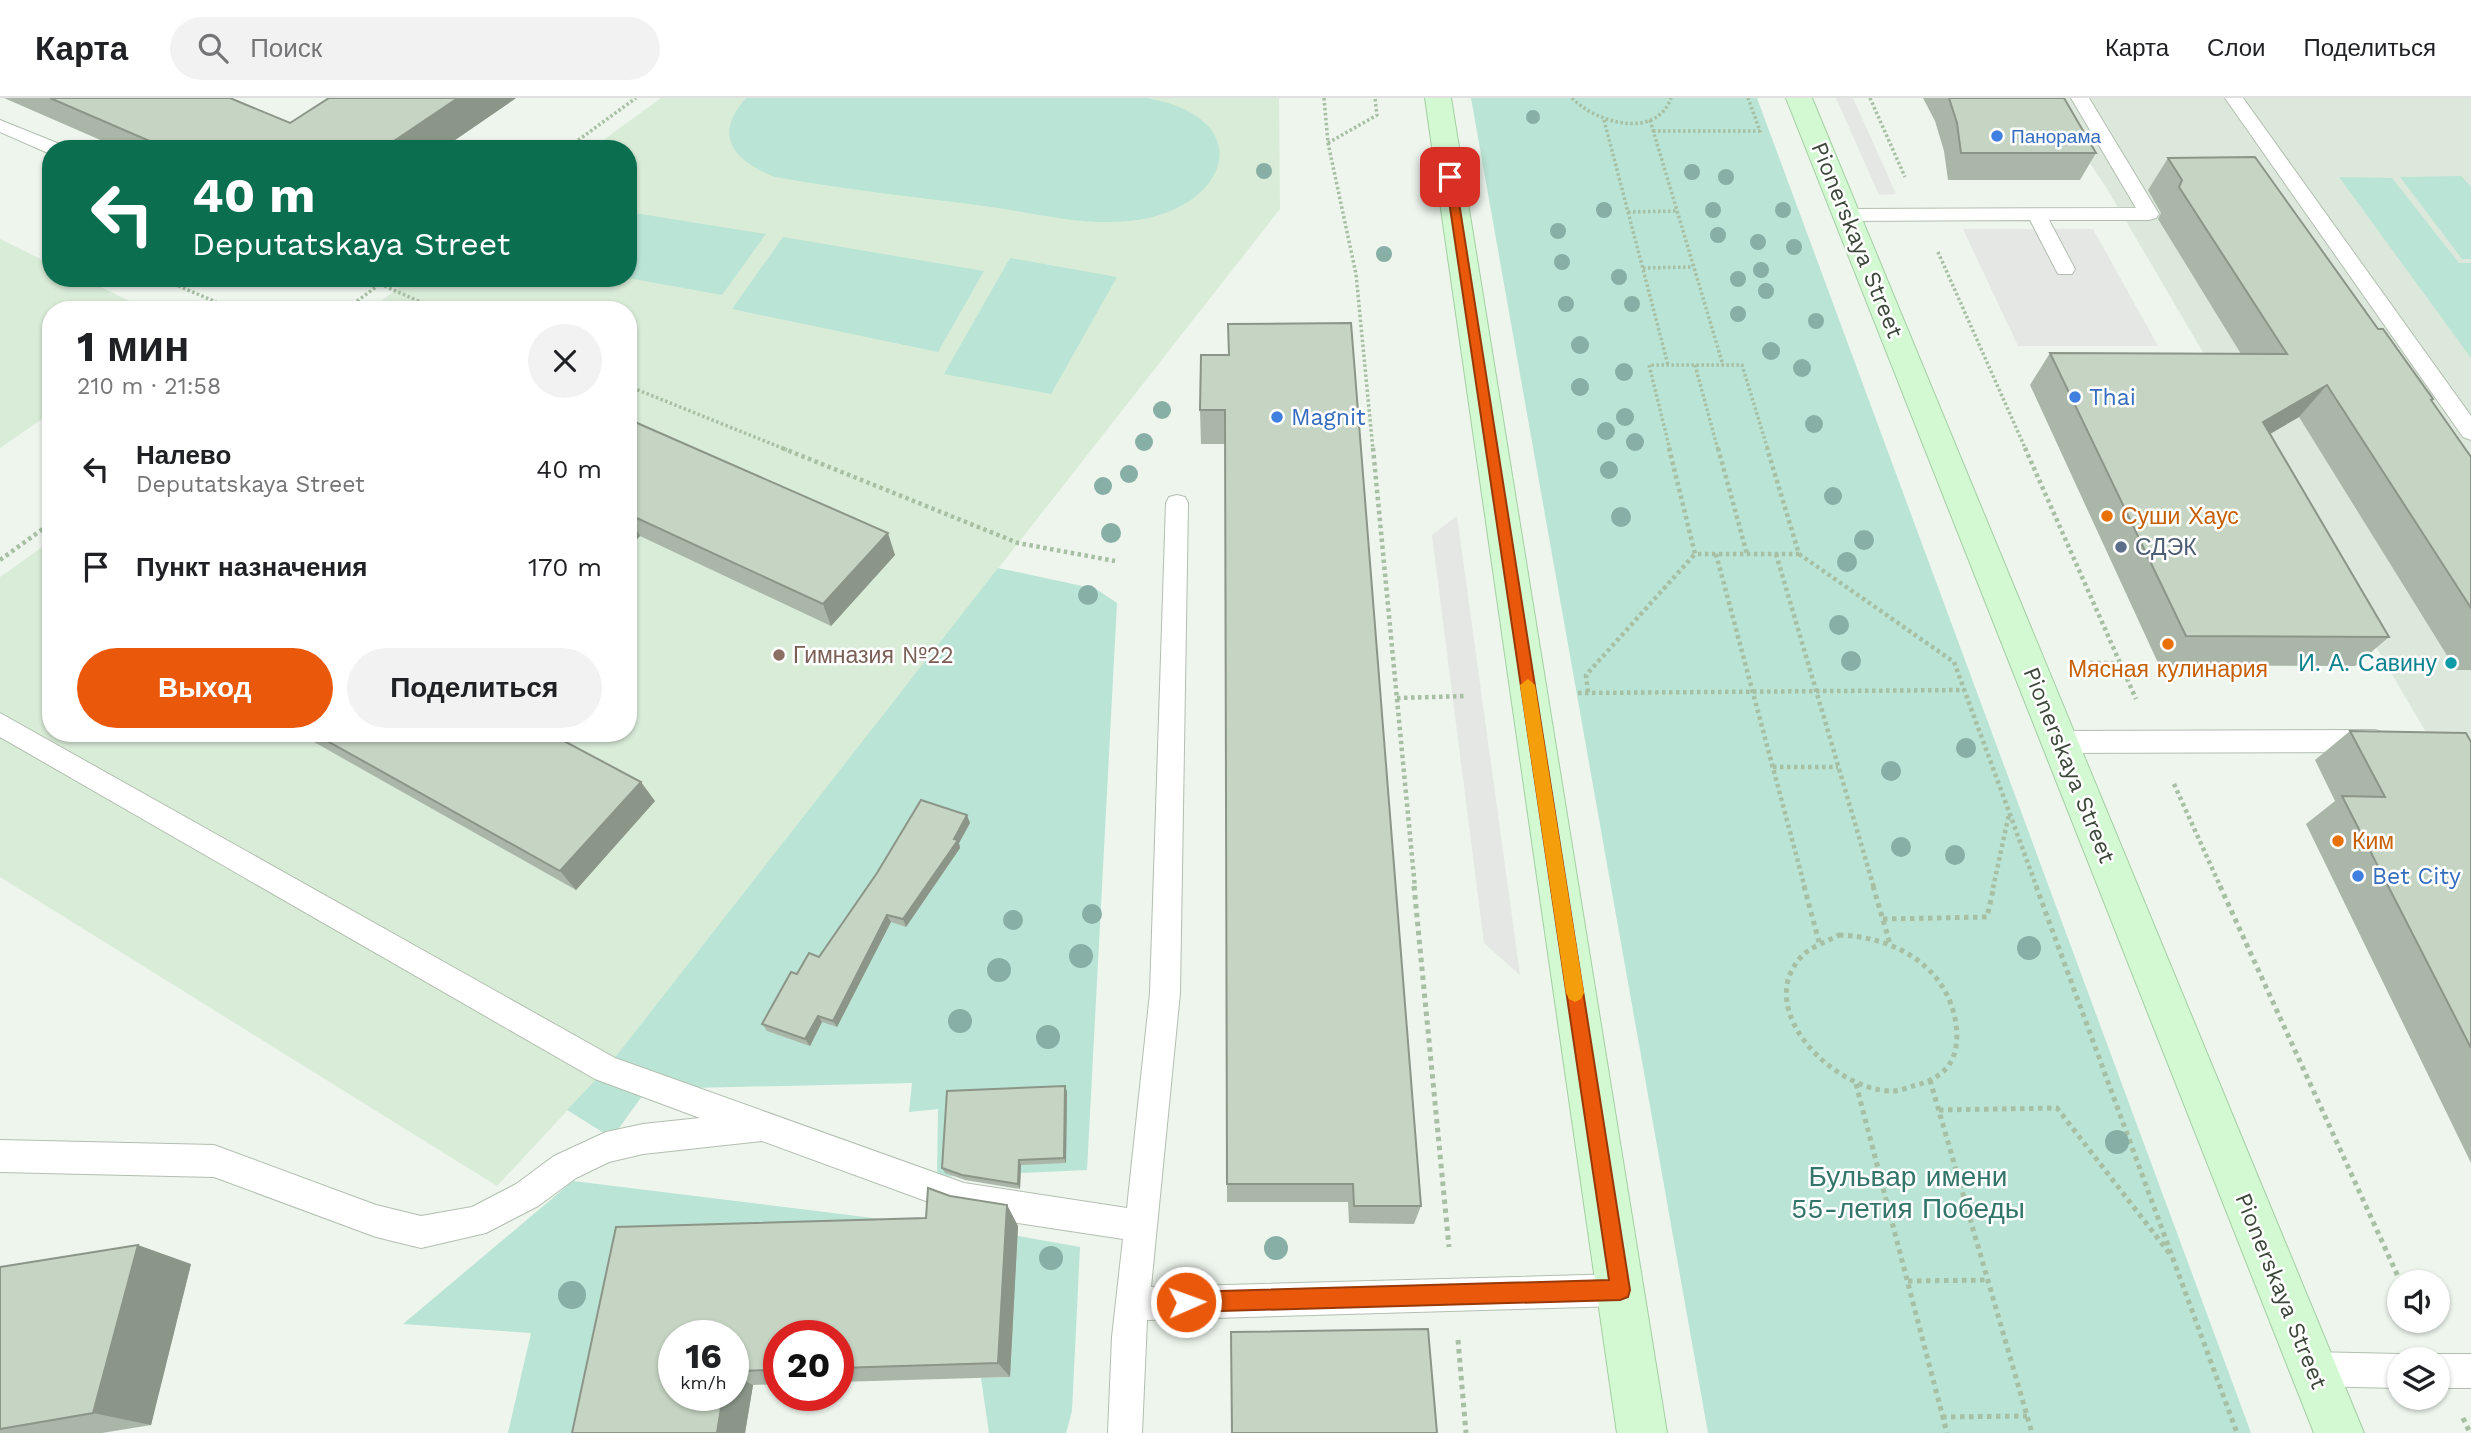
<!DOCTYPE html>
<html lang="ru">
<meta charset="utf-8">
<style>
:root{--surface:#fff;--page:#f2f2f2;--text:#202124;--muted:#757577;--line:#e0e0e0;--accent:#ea580c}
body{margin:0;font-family:"Work Sans",sans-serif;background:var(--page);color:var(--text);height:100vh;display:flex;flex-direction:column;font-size:26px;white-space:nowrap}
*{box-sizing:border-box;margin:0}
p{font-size:23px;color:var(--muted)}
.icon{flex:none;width:38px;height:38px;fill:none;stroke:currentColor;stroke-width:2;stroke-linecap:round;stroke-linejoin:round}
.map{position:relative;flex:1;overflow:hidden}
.drawer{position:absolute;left:42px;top:203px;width:595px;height:441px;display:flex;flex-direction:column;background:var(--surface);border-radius:28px;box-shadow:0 2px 5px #0004}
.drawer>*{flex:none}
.guide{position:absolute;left:42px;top:42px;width:595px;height:147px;border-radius:28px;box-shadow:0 2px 5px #0004;background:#0b6e4f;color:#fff;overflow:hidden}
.tools{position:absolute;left:2387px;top:1172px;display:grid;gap:14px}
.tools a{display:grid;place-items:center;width:63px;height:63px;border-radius:50%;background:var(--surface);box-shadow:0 2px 5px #0004;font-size:35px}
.speed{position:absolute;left:658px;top:1222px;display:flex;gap:14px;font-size:35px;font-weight:700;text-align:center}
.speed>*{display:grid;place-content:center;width:91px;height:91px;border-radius:50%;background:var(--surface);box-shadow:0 2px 5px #0004;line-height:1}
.speed small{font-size:18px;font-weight:400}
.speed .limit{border:10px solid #d22;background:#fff;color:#111}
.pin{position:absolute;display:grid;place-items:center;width:60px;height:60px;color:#fff;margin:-30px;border-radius:14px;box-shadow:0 4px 10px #0006}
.me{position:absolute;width:77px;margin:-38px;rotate:88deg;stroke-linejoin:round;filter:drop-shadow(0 0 5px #0008)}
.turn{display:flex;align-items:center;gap:24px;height:147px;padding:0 35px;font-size:32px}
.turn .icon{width:91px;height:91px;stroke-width:2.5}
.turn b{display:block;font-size:49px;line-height:60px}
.round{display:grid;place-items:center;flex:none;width:74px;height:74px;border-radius:37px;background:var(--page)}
.overview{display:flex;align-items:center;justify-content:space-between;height:119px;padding:0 35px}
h1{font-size:42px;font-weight:700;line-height:52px}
.cta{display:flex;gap:14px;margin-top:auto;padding:14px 35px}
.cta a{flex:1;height:80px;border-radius:42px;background:var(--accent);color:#fff;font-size:28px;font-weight:700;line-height:80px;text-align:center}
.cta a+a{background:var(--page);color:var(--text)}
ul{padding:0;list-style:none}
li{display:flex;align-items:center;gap:21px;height:98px;padding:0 35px}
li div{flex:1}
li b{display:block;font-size:26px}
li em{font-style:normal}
header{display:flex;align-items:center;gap:42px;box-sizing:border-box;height:98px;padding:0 35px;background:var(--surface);border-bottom:2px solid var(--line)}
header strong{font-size:33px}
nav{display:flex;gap:38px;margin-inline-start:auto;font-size:24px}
.search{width:490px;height:63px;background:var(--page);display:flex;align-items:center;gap:18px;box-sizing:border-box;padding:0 24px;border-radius:38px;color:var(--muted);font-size:26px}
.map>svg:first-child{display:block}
.residential{fill:#dce8db}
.education{fill:#d9ecd8}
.green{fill:#bae4d6}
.parking{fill:#e4e7e3}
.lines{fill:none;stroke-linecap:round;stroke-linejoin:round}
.service-casing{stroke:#b2bfb0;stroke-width:2}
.secondary-casing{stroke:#a3cfa2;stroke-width:2}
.path-far2{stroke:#a7bfa3;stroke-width:3.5;stroke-dasharray:2.5 2.5;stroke-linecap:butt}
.path-far1{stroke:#a7bfa3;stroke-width:4.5;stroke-dasharray:3.5 3.5;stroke-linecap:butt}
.path{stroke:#a7bfa3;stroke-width:5;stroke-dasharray:4.5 4.5;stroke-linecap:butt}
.service{fill:#fff;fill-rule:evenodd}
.secondary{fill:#d3f9d2;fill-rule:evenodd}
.tree{fill:#87afa5}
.wall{fill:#aab7a8;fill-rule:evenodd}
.shaded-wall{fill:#8b9588}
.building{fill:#c6d5c3;stroke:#8b9588;stroke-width:2}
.route{fill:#ea580c;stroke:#983908;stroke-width:2}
.slow{fill:#f59e0b}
.shop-dot{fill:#3f7fe0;stroke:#fff;stroke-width:2.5}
.food-dot{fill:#e8710a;stroke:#fff;stroke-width:2.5}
.service-dot{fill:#5c6f8a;stroke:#fff;stroke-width:2.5}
.education-dot{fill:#8d6e63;stroke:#fff;stroke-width:2.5}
.culture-dot{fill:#0f9aa8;stroke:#fff;stroke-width:2.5}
.labels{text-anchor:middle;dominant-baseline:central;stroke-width:5;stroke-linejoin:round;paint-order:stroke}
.far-shop-label{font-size:19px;fill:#366cbe;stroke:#fff;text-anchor:start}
.street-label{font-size:23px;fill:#3d483b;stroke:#fff}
.shop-label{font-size:23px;fill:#366cbe;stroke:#fff;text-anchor:start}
.food-label{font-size:23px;fill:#c56008;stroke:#fff;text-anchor:start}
.service-label{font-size:23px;fill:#4e5e75;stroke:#fff;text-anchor:start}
.education-label{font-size:23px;fill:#785e54;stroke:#fff;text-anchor:start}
.culture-label{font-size:23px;fill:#0d838f;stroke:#fff;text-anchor:end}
.near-park-label{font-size:28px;fill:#34756a;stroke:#fff}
</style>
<header>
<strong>Карта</strong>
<div class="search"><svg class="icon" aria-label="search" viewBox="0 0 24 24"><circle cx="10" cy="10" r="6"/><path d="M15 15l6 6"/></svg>Поиск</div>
<nav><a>Карта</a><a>Слои</a><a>Поделиться</a></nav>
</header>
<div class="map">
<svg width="2471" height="1335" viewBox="0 0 2471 1335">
<rect width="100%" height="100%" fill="#edf5ed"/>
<!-- residential -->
<polygon class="residential" points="2045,0 2471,0 2471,711 2106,89"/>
<!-- education -->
<g class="education">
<polygon points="661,0 1279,0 1280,111 606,971 497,1088 0,779 0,479 51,443 51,635 628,635 628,212 369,212 412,180 628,180 628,51 591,51"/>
<polygon points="0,141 51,166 51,180 82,180 148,212 51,212 51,315 0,350"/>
</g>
<!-- green -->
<g class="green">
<path d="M 746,0 L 1147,0 C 1263,21 1227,114 1129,123 C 1084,128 1035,115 991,109 C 919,99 846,92 775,79 C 734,63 712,38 746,0 Z"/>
<polygon points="1471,0 1757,0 2251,1335 1708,1335"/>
<polygon points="2461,78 2471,89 2471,161 2462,161 2400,79"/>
<polygon points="2339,79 2392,80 2459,165 2471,165 2471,260"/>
<polygon points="628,114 766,136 722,197 628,180"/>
<polygon points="783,139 984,173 938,254 732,211"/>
<polygon points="1010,160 1117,179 1051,296 944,276"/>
<polygon points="998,470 1096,491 1117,505 1087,1072 937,1079 938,1011 909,1014 912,985 647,991 612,1040 567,1012 606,971"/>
<polygon points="573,1083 1018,1138 1080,1149 1072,1313 1066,1335 989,1335 981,1280 1010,1279 1017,1138 646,1149 608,1335 508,1335 531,1235 403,1226"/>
</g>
<!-- parking -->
<g class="parking">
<polygon points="1836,0 1853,0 1896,96 1879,97"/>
<polygon points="1963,131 2093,131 2158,248 2018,248"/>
<polygon points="1457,418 1520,877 1484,845 1432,437"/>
</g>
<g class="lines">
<!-- service casing -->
<g class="service-casing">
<g id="service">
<polygon points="2071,0 2089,0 2159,116 2156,120 2149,122 2049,122 2075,171 2072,176 2058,176 2030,122 1847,123 1840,121 1837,117 1840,113 1847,111 2136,110"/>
<polygon points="2225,0 2243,0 2471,318 2471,342 2463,339"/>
<polygon points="0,22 62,47 64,51 51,51 51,55 48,55 0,34"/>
<polygon points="1177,397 1185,399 1188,405 1180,895 1151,1189 1621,1176 1633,1180 1637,1192 1633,1204 1621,1208 1147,1222 1142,1335 1108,1335 1112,1239 1123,1141 964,1117 762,1043 643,1056 609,1064 576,1080 538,1108 486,1135 421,1150 376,1139 214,1079 0,1074 0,1042 214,1047 376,1107 421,1118 472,1109 516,1086 554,1058 606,1034 643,1026 700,1020 595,981 0,639 0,615 615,960 964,1085 1127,1110 1150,895 1166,405 1169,399"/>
<polygon points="2375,632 2384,635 2388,643 2384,651 2375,654 2059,655 2050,652 2046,644 2050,636 2059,633"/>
<polygon points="2312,1254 2399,1256 2411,1262 2399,1262 2399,1290 2312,1288 2300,1283 2295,1271 2300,1259"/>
<polygon points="2438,1256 2471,1256 2471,1290 2438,1290 2438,1262 2426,1262"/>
</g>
</g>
<!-- secondary casing -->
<g class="secondary-casing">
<g id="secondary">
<polygon points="1425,0 1451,0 1667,1335 1617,1335"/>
<polygon points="1786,0 1812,0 2364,1335 2314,1335"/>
</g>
</g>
<!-- path-far2 -->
<g class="path-far2">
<polyline points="1324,0 1328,45 1356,176 1373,352"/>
<path d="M 1572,0 C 1596,25 1656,42 1671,0"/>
<polyline points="1870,0 1905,79"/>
<polyline points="1604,22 1668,267"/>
<polyline points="1650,22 1723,267"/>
<polyline points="1653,33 1760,33 1748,0"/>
<polyline points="1328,45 1377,17 1375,0"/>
<polyline points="566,51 636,0"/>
<polyline points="1628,114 1677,113"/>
<polyline points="1938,154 2026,352"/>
<polyline points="1643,170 1693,169"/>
<polyline points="160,180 216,204 219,212"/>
<polyline points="380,186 439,212"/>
<polyline points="345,212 388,180"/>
<polyline points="1695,267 1718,352"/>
<polyline points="628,288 787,352"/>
<polyline points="1670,352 1649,267 1742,267 1768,352"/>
</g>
<!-- path-far1 -->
<g class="path-far1">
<polyline points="782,350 1018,445 1115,463"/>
<polyline points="1373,350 1415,790"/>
<polyline points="1669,350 1695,456 1799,456 1767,350"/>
<polyline points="1718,350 1747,456"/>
<polyline points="2025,350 2136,601"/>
<polyline points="1716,456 1805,790"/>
<polyline points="1776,456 1874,790"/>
<polyline points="1799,456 1954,564 2037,790"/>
<polyline points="0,462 51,425"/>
<polyline points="2083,565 2120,565"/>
<polyline points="1588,594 1586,577 1695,456"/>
<polyline points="1578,595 1964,592"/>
<polyline points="1397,600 1466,598"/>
<polyline points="1773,669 1838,669"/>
<polyline points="2174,686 2221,790"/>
<polyline points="1993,790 2009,716"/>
</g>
<!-- path -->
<g class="path">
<polyline points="1414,788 1449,1149"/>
<polyline points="1804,788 1819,844"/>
<polyline points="1873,788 1890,846"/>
<polyline points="2036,788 2237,1335"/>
<polyline points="2220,788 2401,1185"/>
<polyline points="1883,821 1987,819 1994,788"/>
<path d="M 1839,837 C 1894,839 1947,867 1956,926 C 1958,939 1957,955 1949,967 C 1940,979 1928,984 1913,988 C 1907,990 1899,993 1893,993 C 1836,994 1751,912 1802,858 C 1810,849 1828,843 1839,837 Z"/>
<polyline points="1930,982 2032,1335"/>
<polyline points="1856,986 1947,1335"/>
<polyline points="1939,1012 2057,1010 2170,1156"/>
<polyline points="1908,1183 1988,1182"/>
<polyline points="1458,1242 1466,1335"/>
<polyline points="1942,1319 2027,1318"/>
<polyline points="2463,1320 2470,1335"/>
</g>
<!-- service -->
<use href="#service" class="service"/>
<!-- secondary -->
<use href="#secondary" class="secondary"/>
</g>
<!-- trees -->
<g class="tree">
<circle cx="1533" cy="19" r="7"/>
<circle cx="1264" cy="73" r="8"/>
<circle cx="1692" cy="74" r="8"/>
<circle cx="1726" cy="79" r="8"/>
<circle cx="1604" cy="112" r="8"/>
<circle cx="1713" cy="112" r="8"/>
<circle cx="1783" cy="112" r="8"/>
<circle cx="1558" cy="133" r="8"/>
<circle cx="1718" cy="137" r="8"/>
<circle cx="1758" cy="144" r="8"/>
<circle cx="1794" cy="149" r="8"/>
<circle cx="1384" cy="156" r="8"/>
<circle cx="1562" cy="164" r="8"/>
<circle cx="1761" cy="172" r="8"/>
<circle cx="1619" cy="179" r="8"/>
<circle cx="1738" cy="181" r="8"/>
<circle cx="1766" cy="193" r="8"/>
<circle cx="1566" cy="206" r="8"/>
<circle cx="1632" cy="206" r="8"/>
<circle cx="1738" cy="216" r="8"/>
<circle cx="1816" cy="223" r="8"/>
<circle cx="1580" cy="247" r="9"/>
<circle cx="1771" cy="253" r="9"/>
<circle cx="1802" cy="270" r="9"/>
<circle cx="1624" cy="274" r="9"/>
<circle cx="1580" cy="289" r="9"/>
<circle cx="1162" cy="312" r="9"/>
<circle cx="1625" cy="319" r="9"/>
<circle cx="1814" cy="326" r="9"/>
<circle cx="1606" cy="333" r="9"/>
<circle cx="1144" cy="344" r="9"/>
<circle cx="1635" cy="344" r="9"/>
<circle cx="1609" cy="372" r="9"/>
<circle cx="1129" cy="376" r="9"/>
<circle cx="1103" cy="388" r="9"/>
<circle cx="1833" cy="398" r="9"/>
<circle cx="1621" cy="419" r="10"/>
<circle cx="1111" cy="435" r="10"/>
<circle cx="1864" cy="442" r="10"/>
<circle cx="1847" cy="464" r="10"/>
<circle cx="1088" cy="497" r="10"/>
<circle cx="1839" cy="527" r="10"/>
<circle cx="1851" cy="563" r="10"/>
<circle cx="1966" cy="650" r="10"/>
<circle cx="1891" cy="673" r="10"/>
<circle cx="1901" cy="749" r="10"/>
<circle cx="1955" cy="757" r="10"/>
<circle cx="1092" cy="816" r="10"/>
<circle cx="1013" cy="822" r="10"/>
<circle cx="2029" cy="850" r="12"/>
<circle cx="1081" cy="858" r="12"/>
<circle cx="999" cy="872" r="12"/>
<circle cx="960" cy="923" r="12"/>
<circle cx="1048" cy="939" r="12"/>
<circle cx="2117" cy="1044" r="12"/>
<circle cx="1276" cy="1150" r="12"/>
<circle cx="1051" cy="1160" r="12"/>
<circle cx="572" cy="1197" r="14"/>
</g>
<!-- wall -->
<g class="wall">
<polygon points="4,0 230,0 290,25 516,0 442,51 121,51"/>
<polygon points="1923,0 2064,0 2096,55 2080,82 1948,82 1944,53 1935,23"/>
<polygon points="2168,60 2378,231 2433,301 2432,303 2471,359 2471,572 2456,572 2299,319 2270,336 2389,539 2355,568 2159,567 2030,287 2050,255 2241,256 2158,121 2161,115 2148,92"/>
<polygon points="1228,226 1421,1108 1414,1126 1349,1125 1348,1104 1227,1104 1225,346 1201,346 1200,312 1228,257"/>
<polygon points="628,321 895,457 831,528 640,438 628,450"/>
<polygon points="2350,633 2471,644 2471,1065 2306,726 2335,703 2315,662"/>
<polygon points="298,635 549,635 655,703 576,792"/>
<polygon points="970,725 959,745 960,750 906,829 891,824 837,929 822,924 810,948 767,933 762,926 797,876 819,859"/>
<polygon points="1065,988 1067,994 1066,1065 1021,1067 1020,1091 965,1082 945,1075 942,1070"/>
<path d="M 928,1090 L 950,1098 L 1007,1107 L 1018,1128 L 1010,1279 L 838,1284 L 838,1237 L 779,1237 L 779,1286 L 753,1287 L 745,1335 L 572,1335 L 616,1129 L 926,1120 ZM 674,1237 L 733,1237 L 733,1297 L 674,1297 Z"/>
<polygon points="191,1166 151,1327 102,1335 0,1335 0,1169"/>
</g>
<!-- shaded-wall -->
<g class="shaded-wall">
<polygon points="458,0 516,0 442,51 382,51"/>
<polygon points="2327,287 2299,319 2237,355 2263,324"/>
<polygon points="628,417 640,438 628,450"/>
<polygon points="888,435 895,457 831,528 823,506"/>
<polygon points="641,684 655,703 576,792 560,773"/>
<polygon points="967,717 970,725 959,745 960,750 906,829 903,821 954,741"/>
<polygon points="887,817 891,824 837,929 833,923"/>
<polygon points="818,918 822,924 810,948 805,941"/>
<polygon points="1065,988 1067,994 1066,1065 1064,1060"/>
<polygon points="1019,1062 1021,1067 1020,1091 1018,1086"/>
<polygon points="1007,1107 1018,1128 1010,1279 998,1265"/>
<polygon points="138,1147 191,1166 151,1327 93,1315"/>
<polygon points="733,1277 753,1287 745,1335 717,1335 723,1297 733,1297"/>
</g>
<!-- building -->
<g class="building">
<polygon points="50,0 230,0 290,25 329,0 458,0 382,51 168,51"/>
<polygon points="1949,0 2064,0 2096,55 1961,55 1957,25"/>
<polygon points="2255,59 2378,231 2383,231 2433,301 2431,302 2471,359 2471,510 2327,287 2263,324 2389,539 2186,538 2050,255 2287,256 2179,89 2182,82 2168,60"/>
<polygon points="1351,225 1421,1108 1354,1108 1353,1086 1227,1086 1225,312 1200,312 1201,257 1229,257 1228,226"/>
<polygon points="628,321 888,435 823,506 628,416"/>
<polygon points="2350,633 2466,635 2471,644 2471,950 2342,698 2385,699"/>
<polygon points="313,635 549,635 641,684 560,773"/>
<polygon points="921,702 967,717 954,741 958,742 903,821 887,817 833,923 818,918 805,941 762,926 791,874 797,876 809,855 819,859 877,775"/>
<polygon points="1065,988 1064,1060 1019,1062 1018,1086 962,1077 942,1070 947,993"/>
<polygon points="928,1090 950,1098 1007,1107 998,1265 838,1270 838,1237 779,1237 779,1272 733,1273 733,1237 674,1237 674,1297 723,1297 717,1335 572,1335 616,1129 926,1120"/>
<polygon points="138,1147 93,1315 0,1331 0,1169"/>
<polygon points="1428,1231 1437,1335 1232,1335 1231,1234"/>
</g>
<!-- route -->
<polygon class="route" points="1445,76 1455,79 1630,1192 1628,1199 1620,1202 1186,1214 1179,1211 1176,1204 1179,1197 1186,1194 1609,1182"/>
<!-- slow -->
<polygon class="slow" points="1528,581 1535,587 1584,895 1581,901 1575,904 1569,901 1566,895 1520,587"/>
<!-- markers -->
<g class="shop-dot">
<circle cx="1997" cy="38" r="7"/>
<circle cx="2075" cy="299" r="7"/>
<circle cx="1277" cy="319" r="7"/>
<circle cx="2358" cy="778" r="7"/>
</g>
<g class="food-dot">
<circle cx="2107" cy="418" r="7"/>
<circle cx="2168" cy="546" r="7"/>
<circle cx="2338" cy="743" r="7"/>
</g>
<circle class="service-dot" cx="2121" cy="449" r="7"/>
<circle class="education-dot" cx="779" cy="557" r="7"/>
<circle class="culture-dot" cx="2451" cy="565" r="7"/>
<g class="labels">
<!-- far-shop labels -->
<g class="far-shop-label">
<text x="2011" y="38">Панорама</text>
</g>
<!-- street labels -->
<g class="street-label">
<text transform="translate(1857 142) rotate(68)">Pionerskaya Street</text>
<text transform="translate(2069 667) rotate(68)">Pionerskaya Street</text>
<text transform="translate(2281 1193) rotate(68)">Pionerskaya Street</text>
</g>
<!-- shop labels -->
<g class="shop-label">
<text x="2089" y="299">Thai</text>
<text x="1291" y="319">Magnit</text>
<text x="2372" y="778">Bet City</text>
</g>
<!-- food labels -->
<g class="food-label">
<text x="2121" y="418">Суши Хаус</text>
<text x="2168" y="571" text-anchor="middle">Мясная кулинария</text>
<text x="2352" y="743">Ким</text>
</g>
<!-- service labels -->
<g class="service-label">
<text x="2135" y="449">СДЭК</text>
</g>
<!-- education labels -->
<g class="education-label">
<text x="793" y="557">Гимназия №22</text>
</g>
<!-- culture labels -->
<g class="culture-label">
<text x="2437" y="565">И. А. Савину</text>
</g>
<!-- near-park labels -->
<g class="near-park-label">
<text x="1908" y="1078">Бульвар имени<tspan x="1908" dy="32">55-летия Победы</tspan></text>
</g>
</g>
</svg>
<div class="tools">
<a><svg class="icon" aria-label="sound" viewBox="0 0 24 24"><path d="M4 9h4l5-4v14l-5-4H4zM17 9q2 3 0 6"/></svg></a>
<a><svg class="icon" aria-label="layers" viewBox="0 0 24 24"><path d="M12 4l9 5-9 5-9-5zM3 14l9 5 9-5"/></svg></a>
</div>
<div class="speed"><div>16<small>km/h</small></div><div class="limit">20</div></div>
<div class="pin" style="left:1450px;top:79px;background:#d93025"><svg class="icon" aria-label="arrive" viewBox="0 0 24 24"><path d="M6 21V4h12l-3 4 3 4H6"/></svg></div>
<svg class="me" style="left:1186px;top:1204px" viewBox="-20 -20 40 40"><circle r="17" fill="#ea580c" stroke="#fff" stroke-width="3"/><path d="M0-11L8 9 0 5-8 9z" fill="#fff"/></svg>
<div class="guide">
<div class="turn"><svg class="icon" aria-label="left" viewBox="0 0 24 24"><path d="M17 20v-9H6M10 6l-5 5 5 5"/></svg><div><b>40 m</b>Deputatskaya Street</div></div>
</div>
<section class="drawer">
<div class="overview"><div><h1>1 мин</h1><p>210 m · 21:58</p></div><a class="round"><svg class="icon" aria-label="close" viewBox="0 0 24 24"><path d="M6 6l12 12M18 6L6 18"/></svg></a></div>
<ul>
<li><svg class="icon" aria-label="left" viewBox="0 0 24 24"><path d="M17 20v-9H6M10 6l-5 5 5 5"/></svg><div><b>Налево</b><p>Deputatskaya Street</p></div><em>40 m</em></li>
<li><svg class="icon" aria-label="arrive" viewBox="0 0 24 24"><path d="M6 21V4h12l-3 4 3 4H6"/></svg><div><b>Пункт назначения</b></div><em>170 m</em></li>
</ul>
<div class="cta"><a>Выход</a><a>Поделиться</a></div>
</section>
</div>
